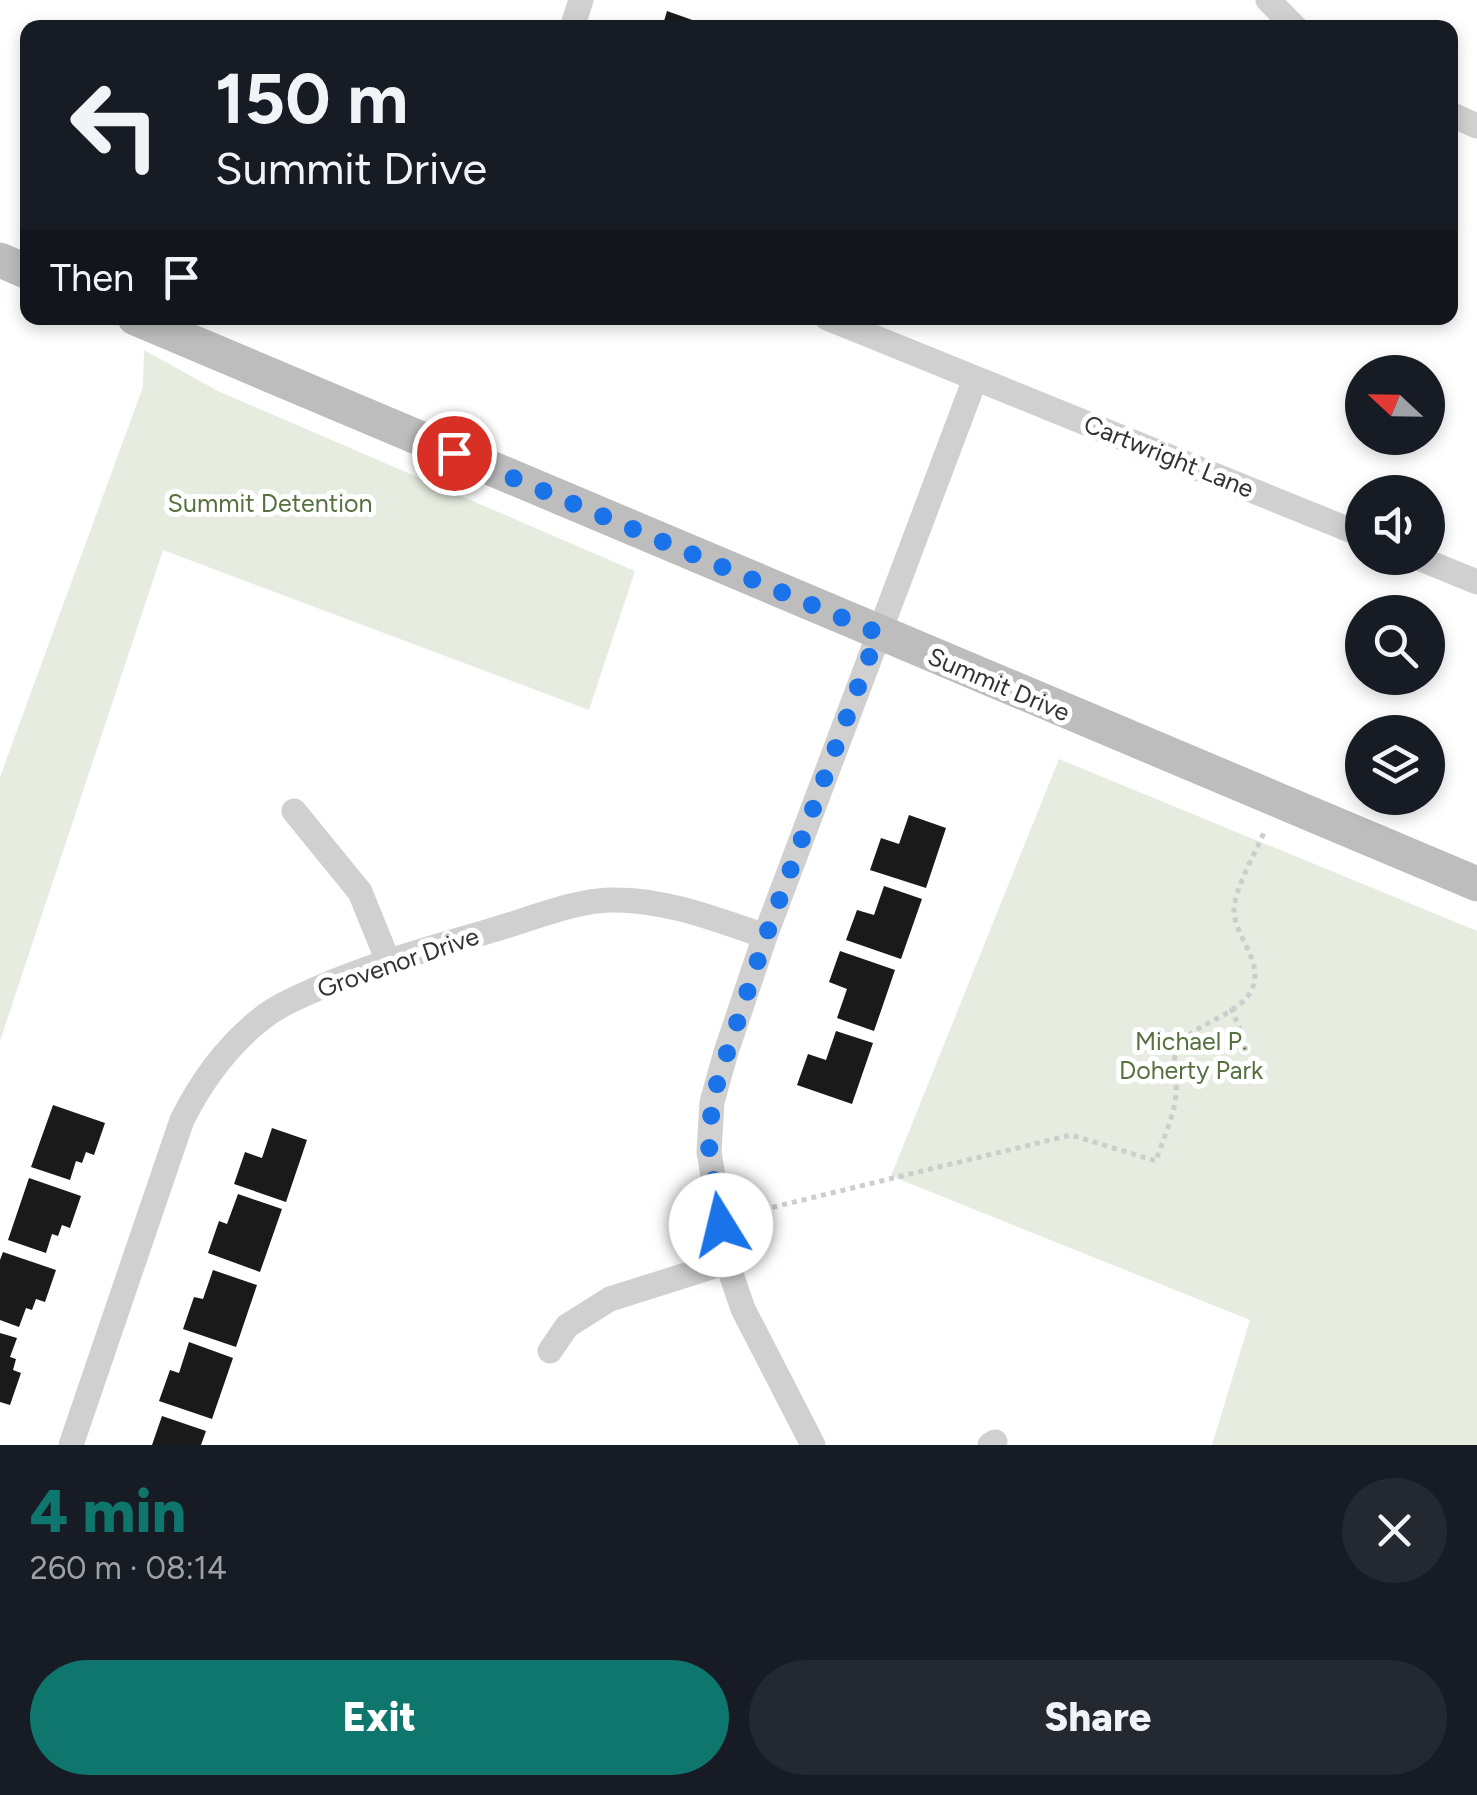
<!DOCTYPE html>
<meta charset="utf-8">
<style>
:root{--surface:#171b24;--page:#242831;--text:#f1f3f6;--muted:#9ea1a6;--accent:#0f766e}
body{margin:0;font-family:Figtree,sans-serif;background:var(--page);color:var(--text);height:100vh;display:flex;flex-direction:column;font-size:38px;white-space:nowrap}
*{box-sizing:border-box;margin:0}
p{font-size:32px;color:var(--muted)}
.icon{flex:none;width:55px;height:55px;fill:none;stroke:currentColor;stroke-width:2;stroke-linecap:round;stroke-linejoin:round}
.map{position:relative;height:1445px;overflow:hidden}
.drawer{display:flex;flex-direction:column;background:var(--surface);flex:1}
.drawer>*{flex:none}
.banner{position:absolute;left:20px;top:20px;width:1438px;height:305px;border-radius:20px;box-shadow:0 5px 15px #0003;background:#171b24;color:var(--text);overflow:hidden}
.needle{width:65px;rotate:292deg}
.buttons{position:absolute;left:1345px;top:355px;display:grid;gap:20px}
.buttons a{display:grid;place-items:center;width:100px;height:100px;border-radius:50%;background:var(--surface);box-shadow:0 5px 15px #0003;font-size:50px}
.pin{position:absolute;display:grid;place-items:center;width:85px;height:85px;color:#fff;margin:-42px;border:5px solid #fff;border-radius:50%;box-shadow:0 2px 10px #0007}
.me{position:absolute;width:110px;margin:-55px;rotate:351deg;stroke-linejoin:round;filter:drop-shadow(0 0 8px #0008)}
.turn{display:flex;align-items:center;gap:35px;height:210px;padding:0 30px;font-size:45px}
.turn .icon{width:130px;height:130px;stroke-width:2.5}
.turn b{display:block;font-size:70px;line-height:85px}
.then{display:flex;align-items:center;height:95px;padding:0 30px;background:#0003;gap:20px;font-size:38px}
.round{display:grid;place-items:center;flex:none;width:105px;height:105px;border-radius:52px;background:var(--page)}
.overview{display:flex;align-items:center;justify-content:space-between;height:170px;padding:0 30px}
h1{font-size:60px;font-weight:800;line-height:75px;color:var(--accent)}
.primary-button{display:flex;gap:20px;margin-top:auto;padding:20px 30px}
.primary-button a{flex:1;height:115px;border-radius:60px;background:var(--accent);color:#fff;font-size:40px;font-weight:800;line-height:115px;text-align:center}
.primary-button a+a{background:var(--page);color:var(--text)}
.map>svg:first-child{display:block}
.green{fill:#e6ecdf}
.building{fill:#1a1a1a}
.lines{fill:none;stroke-linecap:round;stroke-linejoin:round}
.path{stroke:#cdcdcd;stroke-width:5;stroke-dasharray:5 5;stroke-linecap:butt}
.street{stroke:#d0d0d0;stroke-width:25}
.secondary{stroke:#bdbdbd;stroke-width:35}
.route{stroke:#1a73e8;stroke-width:18;stroke-dasharray:0 32.4}
.labels{text-anchor:middle;dominant-baseline:central;stroke-width:10;stroke-linejoin:round;paint-order:stroke}
.street-label{font-size:25px;fill:#333;stroke:#fff}
.park-label{font-size:25px;fill:#56703f;stroke:#fff}
</style>
<div class="map">
<svg width="1477" height="1445" viewBox="0 0 1477 1445">
<rect width="100%" height="100%" fill="#fff"/>
<!-- green -->
<g class="green">
<polygon points="144,350 218,391 635,571 589,710 163,550 0,1041 0,777 143,387"/>
<polygon points="1059,759 1477,931 1477,1445 1212,1445 1250,1320 891,1176"/>
</g>
<!-- building -->
<g class="building">
<polygon points="667,11 712,27 712,28 662,28"/>
<polygon points="909,815 946,828 926,888 870,870 881,838 899,844"/>
<polygon points="884,886 922,899 901,959 846,940 857,910 874,915"/>
<polygon points="840,951 895,970 874,1031 837,1018 847,989 829,982"/>
<polygon points="836,1031 873,1043 852,1104 797,1085 808,1054 826,1060"/>
<polygon points="53,1105 105,1123 94,1155 86,1152 82,1163 76,1161 70,1180 31,1167"/>
<polygon points="272,1128 307,1140 286,1202 234,1184 245,1152 262,1158"/>
<polygon points="29,1178 81,1196 70,1228 62,1225 58,1236 52,1234 46,1253 8,1240"/>
<polygon points="238,1194 282,1209 260,1272 208,1253 219,1221 227,1224"/>
<polygon points="3,1252 56,1270 45,1302 36,1299 32,1310 26,1308 19,1327 0,1320 0,1260"/>
<polygon points="213,1270 257,1285 236,1347 183,1329 194,1297 203,1299"/>
<polygon points="0,1333 17,1338 10,1357 16,1359 13,1370 21,1373 10,1405 0,1402"/>
<polygon points="189,1342 233,1358 212,1419 159,1401 170,1370 179,1373"/>
<polygon points="162,1416 206,1431 201,1445 152,1445"/>
</g>
<g class="lines">
<!-- path -->
<g class="path">
<polyline points="1231,1008 1249,1051"/>
<path d="M 753,1212 L 1071,1135 L 1156,1161 C 1162,1141 1175,1114 1176,1094 C 1178,1075 1168,1057 1182,1041 C 1199,1023 1240,1013 1251,991 C 1266,963 1234,937 1234,910 C 1235,887 1256,852 1265,830"/>
</g>
<!-- street -->
<g class="street">
<polyline points="1268,0 1296,28"/>
<polyline points="572,28 581,0"/>
<polyline points="1450,114 1477,126"/>
<polyline points="827,318 1362,535"/>
<polyline points="1418,558 1477,582"/>
<polyline points="294,811 360,892 388,961"/>
<polyline points="550,1351 567,1326 610,1299 727,1262"/>
<path d="M 71,1445 L 182,1120 C 201,1082 227,1046 261,1019 C 277,1006 296,998 314,990 C 370,965 428,949 486,932 C 523,922 575,900 611,900 C 665,899 715,919 765,936"/>
<polyline points="813,1445 743,1309 727,1262 709,1152 712,1102 726,1052 765,936 975,379"/>
<polyline points="990,1445 995,1442"/>
</g>
<!-- secondary -->
<g class="secondary">
<polyline points="0,260 28,272"/>
<polyline points="135,318 1477,884"/>
</g>
</g>
<g class="lines">
<!-- route -->
<polyline class="route" points="454,453 878,633 766,936 719,1077 712,1102 709,1152 721,1225"/>
</g>
<g class="labels">
<!-- street labels -->
<g class="street-label">
<text transform="translate(1169 456) rotate(22)">Cartwright Lane</text>
<text transform="translate(999 684) rotate(23)">Summit Drive</text>
<text transform="translate(398 962) rotate(-19)">Grovenor Drive</text>
</g>
<!-- park labels -->
<g class="park-label">
<text x="270" y="503">Summit Detention</text>
<text x="1191" y="1041">Michael P.<tspan x="1191" dy="29">Doherty Park</tspan></text>
</g>
</g>
</svg>
<div class="buttons">
<a><svg class="needle" viewBox="-14 -14 28 28"><path d="M0-13l5 13h-10z" fill="#e53935"/><path d="M0 13l5-13h-10z" fill="#9ea1a6"/></svg></a>
<a><svg class="icon" aria-label="sound" viewBox="0 0 24 24"><path d="M4 9h4l5-4v14l-5-4H4zM17 9q2 3 0 6"/></svg></a>
<a><svg class="icon" aria-label="search" viewBox="0 0 24 24"><circle cx="10" cy="10" r="6"/><path d="M15 15l6 6"/></svg></a>
<a><svg class="icon" aria-label="layers" viewBox="0 0 24 24"><path d="M12 4l9 5-9 5-9-5zM3 14l9 5 9-5"/></svg></a>
</div>
<div class="pin" style="left:454px;top:453px;background:#d93025"><svg class="icon" aria-label="arrive" viewBox="0 0 24 24"><path d="M6 21V4h12l-3 4 3 4H6"/></svg></div>
<svg class="me" style="left:721px;top:1225px" viewBox="-20 -20 40 40"><circle r="19" fill="#fff"/><path d="M0-13L10 11 0 6-10 11z" fill="#1a73e8"/></svg>
<div class="banner">
<div class="turn"><svg class="icon" aria-label="left" viewBox="0 0 24 24"><path d="M17 20v-9H6M10 6l-5 5 5 5"/></svg><div><b>150 m</b>Summit Drive</div></div>
<div class="then">Then<svg class="icon" aria-label="arrive" viewBox="0 0 24 24"><path d="M6 21V4h12l-3 4 3 4H6"/></svg></div>
</div>
</div>
<section class="drawer">
<div class="overview"><div><h1>4 min</h1><p>260 m · 08:14</p></div><a class="round"><svg class="icon" aria-label="close" viewBox="0 0 24 24"><path d="M6 6l12 12M18 6L6 18"/></svg></a></div>
<div class="primary-button"><a>Exit</a><a>Share</a></div>
</section>
